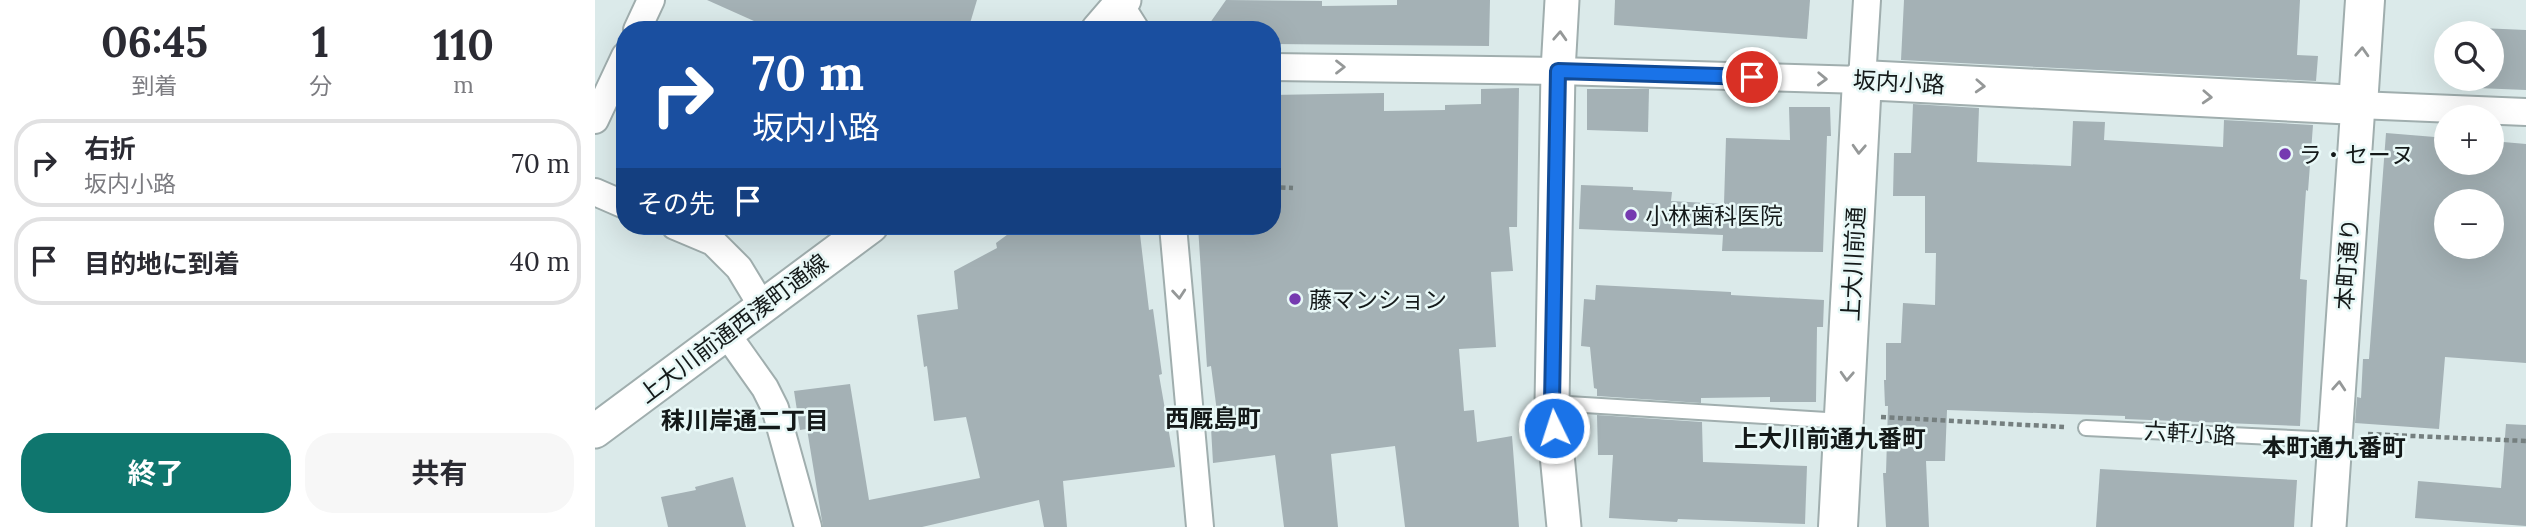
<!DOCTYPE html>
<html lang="ja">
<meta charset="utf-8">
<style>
:root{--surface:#fff;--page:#f7f7f7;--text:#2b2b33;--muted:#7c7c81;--line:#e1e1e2;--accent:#0f766e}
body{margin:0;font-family:Lora,"Noto Sans JP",serif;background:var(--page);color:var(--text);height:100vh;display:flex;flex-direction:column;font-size:26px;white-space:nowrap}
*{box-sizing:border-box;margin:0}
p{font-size:23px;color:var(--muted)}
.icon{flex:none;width:38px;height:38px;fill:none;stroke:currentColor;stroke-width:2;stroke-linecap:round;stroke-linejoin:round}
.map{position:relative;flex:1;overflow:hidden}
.sheet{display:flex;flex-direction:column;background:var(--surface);width:595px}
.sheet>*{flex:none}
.guide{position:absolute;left:21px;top:21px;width:665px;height:214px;border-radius:28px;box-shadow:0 7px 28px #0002;background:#1a4fa0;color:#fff;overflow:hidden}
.fabs{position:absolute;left:1839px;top:21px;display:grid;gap:14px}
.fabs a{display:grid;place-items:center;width:70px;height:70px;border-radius:50%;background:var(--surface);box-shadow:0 7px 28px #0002;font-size:35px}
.pin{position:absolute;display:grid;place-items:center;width:60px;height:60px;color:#fff;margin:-30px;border:4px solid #fff;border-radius:50%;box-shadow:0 2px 7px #0007}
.me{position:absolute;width:77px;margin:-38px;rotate:356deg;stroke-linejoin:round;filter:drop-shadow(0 0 5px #0008)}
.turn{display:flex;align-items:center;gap:24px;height:147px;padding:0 21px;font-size:32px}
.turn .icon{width:91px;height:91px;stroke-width:2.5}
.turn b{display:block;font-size:49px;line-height:60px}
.then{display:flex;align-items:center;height:66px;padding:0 21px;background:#0003;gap:14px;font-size:26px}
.eta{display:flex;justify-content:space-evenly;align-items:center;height:119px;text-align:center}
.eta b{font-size:42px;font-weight:700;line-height:49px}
.button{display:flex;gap:14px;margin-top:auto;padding:14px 21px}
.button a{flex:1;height:80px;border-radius:28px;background:var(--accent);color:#fff;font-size:28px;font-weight:700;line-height:80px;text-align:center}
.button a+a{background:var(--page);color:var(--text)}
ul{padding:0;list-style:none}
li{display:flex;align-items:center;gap:21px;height:88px;margin:0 14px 10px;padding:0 7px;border:4px solid var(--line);border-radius:28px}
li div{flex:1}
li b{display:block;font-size:26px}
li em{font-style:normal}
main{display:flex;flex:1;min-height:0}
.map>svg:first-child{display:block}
.building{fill:#a4b1b5;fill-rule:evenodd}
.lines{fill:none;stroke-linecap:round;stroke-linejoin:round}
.service-casing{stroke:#a0aeae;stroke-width:18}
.minor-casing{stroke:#a0aeae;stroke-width:30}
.tertiary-casing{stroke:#a0aeae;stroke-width:37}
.secondary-casing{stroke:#a0aeae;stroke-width:42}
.path{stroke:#757f7f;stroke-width:4.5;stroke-dasharray:5 3.5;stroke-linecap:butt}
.service{stroke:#fff;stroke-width:14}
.minor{stroke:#fff;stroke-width:26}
.tertiary{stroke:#fff;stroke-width:33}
.secondary{stroke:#fff;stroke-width:38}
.oneway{stroke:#959898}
.route-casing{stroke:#114b97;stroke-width:18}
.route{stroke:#1a73e8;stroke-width:12}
.poi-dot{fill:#753ab0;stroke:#e8f8f7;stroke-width:2.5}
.labels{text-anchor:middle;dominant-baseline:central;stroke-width:5;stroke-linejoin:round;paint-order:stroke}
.street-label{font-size:23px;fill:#141919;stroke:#e8f8f7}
.poi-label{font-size:23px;fill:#141919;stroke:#e8f8f7;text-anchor:start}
.neighbourhood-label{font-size:24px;font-weight:bold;fill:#141919;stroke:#e8f8f7}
</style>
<main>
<section class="sheet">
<div class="eta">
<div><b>06:45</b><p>到着</p></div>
<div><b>1</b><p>分</p></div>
<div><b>110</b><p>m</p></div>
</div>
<ul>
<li><svg class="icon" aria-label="right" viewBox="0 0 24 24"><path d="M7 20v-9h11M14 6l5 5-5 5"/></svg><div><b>右折</b><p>坂内小路</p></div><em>70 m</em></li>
<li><svg class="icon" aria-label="arrive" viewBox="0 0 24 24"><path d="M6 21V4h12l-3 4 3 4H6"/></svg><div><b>目的地に到着</b></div><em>40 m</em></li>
</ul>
<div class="button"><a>終了</a><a>共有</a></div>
</section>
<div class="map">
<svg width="1931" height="527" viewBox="0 0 1931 527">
<rect width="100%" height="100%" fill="#dbeaea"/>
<!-- building -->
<g class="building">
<polygon points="112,0 382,0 373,30 179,30"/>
<polygon points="631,0 727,1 727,6 802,5 802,0 895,0 894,46 677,44 677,30 610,30"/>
<polygon points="1020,0 1215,0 1212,39 1019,25"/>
<polygon points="1309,0 1705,0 1702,55 1723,56 1721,81 1306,60"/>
<polygon points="1885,28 1931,30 1931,90 1882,88 1883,79 1897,79 1897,33 1885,33"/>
<polygon points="924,88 922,227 914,227 918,271 896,272 901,347 864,349 869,411 879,410 882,442 917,436 924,527 810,527 800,446 736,454 743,527 689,527 680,455 618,463 616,428 624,427 616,366 612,367 603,226 677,226 677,95 789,93 789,111 850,110 850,105 886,104 886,89"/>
<polygon points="992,89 1054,89 1053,132 992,130"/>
<polygon points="1318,104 1384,108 1382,162 1476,166 1478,121 1510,122 1509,140 1628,147 1629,120 1718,125 1713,191 1711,190 1705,279 1712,280 1705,426 1530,419 1530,416 1352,410 1350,461 1331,461 1334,527 1291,527 1288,473 1291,473 1293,406 1290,406 1289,380 1291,380 1291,343 1306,343 1308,303 1340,305 1341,253 1330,253 1330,196 1298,196 1299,153 1316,153"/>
<polygon points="1194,107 1235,107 1236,136 1232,136 1228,252 1127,251 1128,235 984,229 986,185 1038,187 1038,190 1077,192 1076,201 1129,204 1131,138 1195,140"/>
<path d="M 1791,133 L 1852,138 L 1852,163 L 1897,163 L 1897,141 L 1931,144 L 1931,363 L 1850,357 L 1844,429 L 1760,423 L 1762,397 L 1766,398 L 1768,359 L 1774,359 ZM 1852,201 L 1897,201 L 1897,247 L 1852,247 Z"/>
<polygon points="424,226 442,226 442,230 474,226 544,226 554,310 558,309 567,374 564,375 580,467 468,481 472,527 449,527 444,500 327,527 228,527 212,429 205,430 199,391 255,384 274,500 385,478 371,417 339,421 332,366 329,367 322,315 363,309 359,271 402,248 401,243"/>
<polygon points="1001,285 1136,292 1136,295 1229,300 1228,327 1222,327 1221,402 1175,402 1175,397 1106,398 1106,403 1002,396 1002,389 999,388 995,347 986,346 989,299 1000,300"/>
<polygon points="1002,415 1107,422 1108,462 1212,466 1210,524 1083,519 1082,522 1014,518 1018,455 1003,455"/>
<polygon points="1911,424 1931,425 1931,526 1820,518 1823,481 1906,488"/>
<polygon points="1505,469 1702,480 1699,527 1501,527"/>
<polygon points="138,477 151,527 73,527 66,497 101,490 100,487"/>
</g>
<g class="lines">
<!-- service casing -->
<g class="service-casing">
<g id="service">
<polyline points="957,403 1248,421"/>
<polyline points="1491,428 1740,440"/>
</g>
</g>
<!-- minor casing -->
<g class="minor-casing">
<g id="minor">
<polyline points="522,0 541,30"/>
<polyline points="42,30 56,0"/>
<polyline points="677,67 963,71 1267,80 1272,0"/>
<polyline points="1763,105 1931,112"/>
<polyline points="0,120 30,56"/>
<polyline points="0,192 30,205"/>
<polyline points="80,226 118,242 144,268 167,306"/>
<polyline points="578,226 605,527"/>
<polyline points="131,333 170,388 180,408 213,527"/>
</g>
</g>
<!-- tertiary casing -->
<g class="tertiary-casing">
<g id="tertiary">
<polyline points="967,0 963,71 957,403 969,527"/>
<polyline points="503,30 529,0"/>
<polyline points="0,431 276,226"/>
<polyline points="1734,527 1763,105"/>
</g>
</g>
<!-- secondary casing -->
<g class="secondary-casing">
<polyline id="secondary" points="1243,527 1267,80 1763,105 1770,0"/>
</g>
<!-- path -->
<g class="path">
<polyline points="677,187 698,188"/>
<polyline points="1286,417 1469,427"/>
<polyline points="1773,434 1931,441"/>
</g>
<!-- service -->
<use href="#service" class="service"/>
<!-- minor -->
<use href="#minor" class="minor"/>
<!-- tertiary -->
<use href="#tertiary" class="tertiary"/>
<!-- secondary -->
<use href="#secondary" class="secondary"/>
</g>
<!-- one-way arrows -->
<defs><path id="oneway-chevron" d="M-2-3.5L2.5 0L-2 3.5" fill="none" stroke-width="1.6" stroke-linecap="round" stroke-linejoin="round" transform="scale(1.75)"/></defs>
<g class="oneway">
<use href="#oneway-chevron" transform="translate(965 36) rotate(-87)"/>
<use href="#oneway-chevron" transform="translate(1767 52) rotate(-87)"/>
<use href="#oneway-chevron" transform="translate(745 67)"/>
<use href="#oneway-chevron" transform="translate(1227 79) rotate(2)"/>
<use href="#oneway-chevron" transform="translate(1385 86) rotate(3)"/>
<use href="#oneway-chevron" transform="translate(1612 97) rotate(3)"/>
<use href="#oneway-chevron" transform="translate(1264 149) rotate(93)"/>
<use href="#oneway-chevron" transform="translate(584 294) rotate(85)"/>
<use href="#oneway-chevron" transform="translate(1252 376) rotate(93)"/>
<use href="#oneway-chevron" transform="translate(1744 386) rotate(-86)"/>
</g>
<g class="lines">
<!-- route casing -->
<g class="route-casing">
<polyline id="route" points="959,428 957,403 963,71 1157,77"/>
</g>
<!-- route -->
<use href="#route" class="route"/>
</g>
<!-- markers -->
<g class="poi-dot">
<circle cx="1690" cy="154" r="7"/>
<circle cx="1036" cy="215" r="7"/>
<circle cx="700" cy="299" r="7"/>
</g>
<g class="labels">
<!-- street labels -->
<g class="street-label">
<text transform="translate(1304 82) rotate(3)">坂内小路</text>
<text transform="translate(1258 264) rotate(-87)">上大川前通</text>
<text transform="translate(1752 264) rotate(-86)">本町通り</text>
<text transform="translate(138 328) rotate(-37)">上大川前通西湊町通線</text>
<text transform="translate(1595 433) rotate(3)">六軒小路</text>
</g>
<!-- poi labels -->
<g class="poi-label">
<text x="1704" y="154">ラ・セーヌ</text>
<text x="1050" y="215">小林歯科医院</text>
<text x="714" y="299">藤マンション</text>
</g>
<!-- neighbourhood labels -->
<g class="neighbourhood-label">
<text x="618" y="418">西厩島町</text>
<text x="150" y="420">秣川岸通二丁目</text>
<text x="1235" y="438">上大川前通九番町</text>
<text x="1739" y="447">本町通九番町</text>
</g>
</g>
</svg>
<div class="fabs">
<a><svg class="icon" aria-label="search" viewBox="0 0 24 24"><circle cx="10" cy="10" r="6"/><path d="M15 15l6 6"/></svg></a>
<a>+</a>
<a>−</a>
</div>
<div class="pin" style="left:1157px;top:77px;background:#d93025"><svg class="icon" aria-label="arrive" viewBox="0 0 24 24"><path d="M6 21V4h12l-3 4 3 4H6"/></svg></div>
<svg class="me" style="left:959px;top:428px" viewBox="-20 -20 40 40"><circle r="17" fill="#1a73e8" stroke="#fff" stroke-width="3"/><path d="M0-11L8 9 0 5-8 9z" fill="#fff"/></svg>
<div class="guide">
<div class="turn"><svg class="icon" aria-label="right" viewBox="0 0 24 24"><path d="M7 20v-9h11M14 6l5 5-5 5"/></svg><div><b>70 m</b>坂内小路</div></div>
<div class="then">その先<svg class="icon" aria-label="arrive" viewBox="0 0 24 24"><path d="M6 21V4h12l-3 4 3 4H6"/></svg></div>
</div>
</div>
</main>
